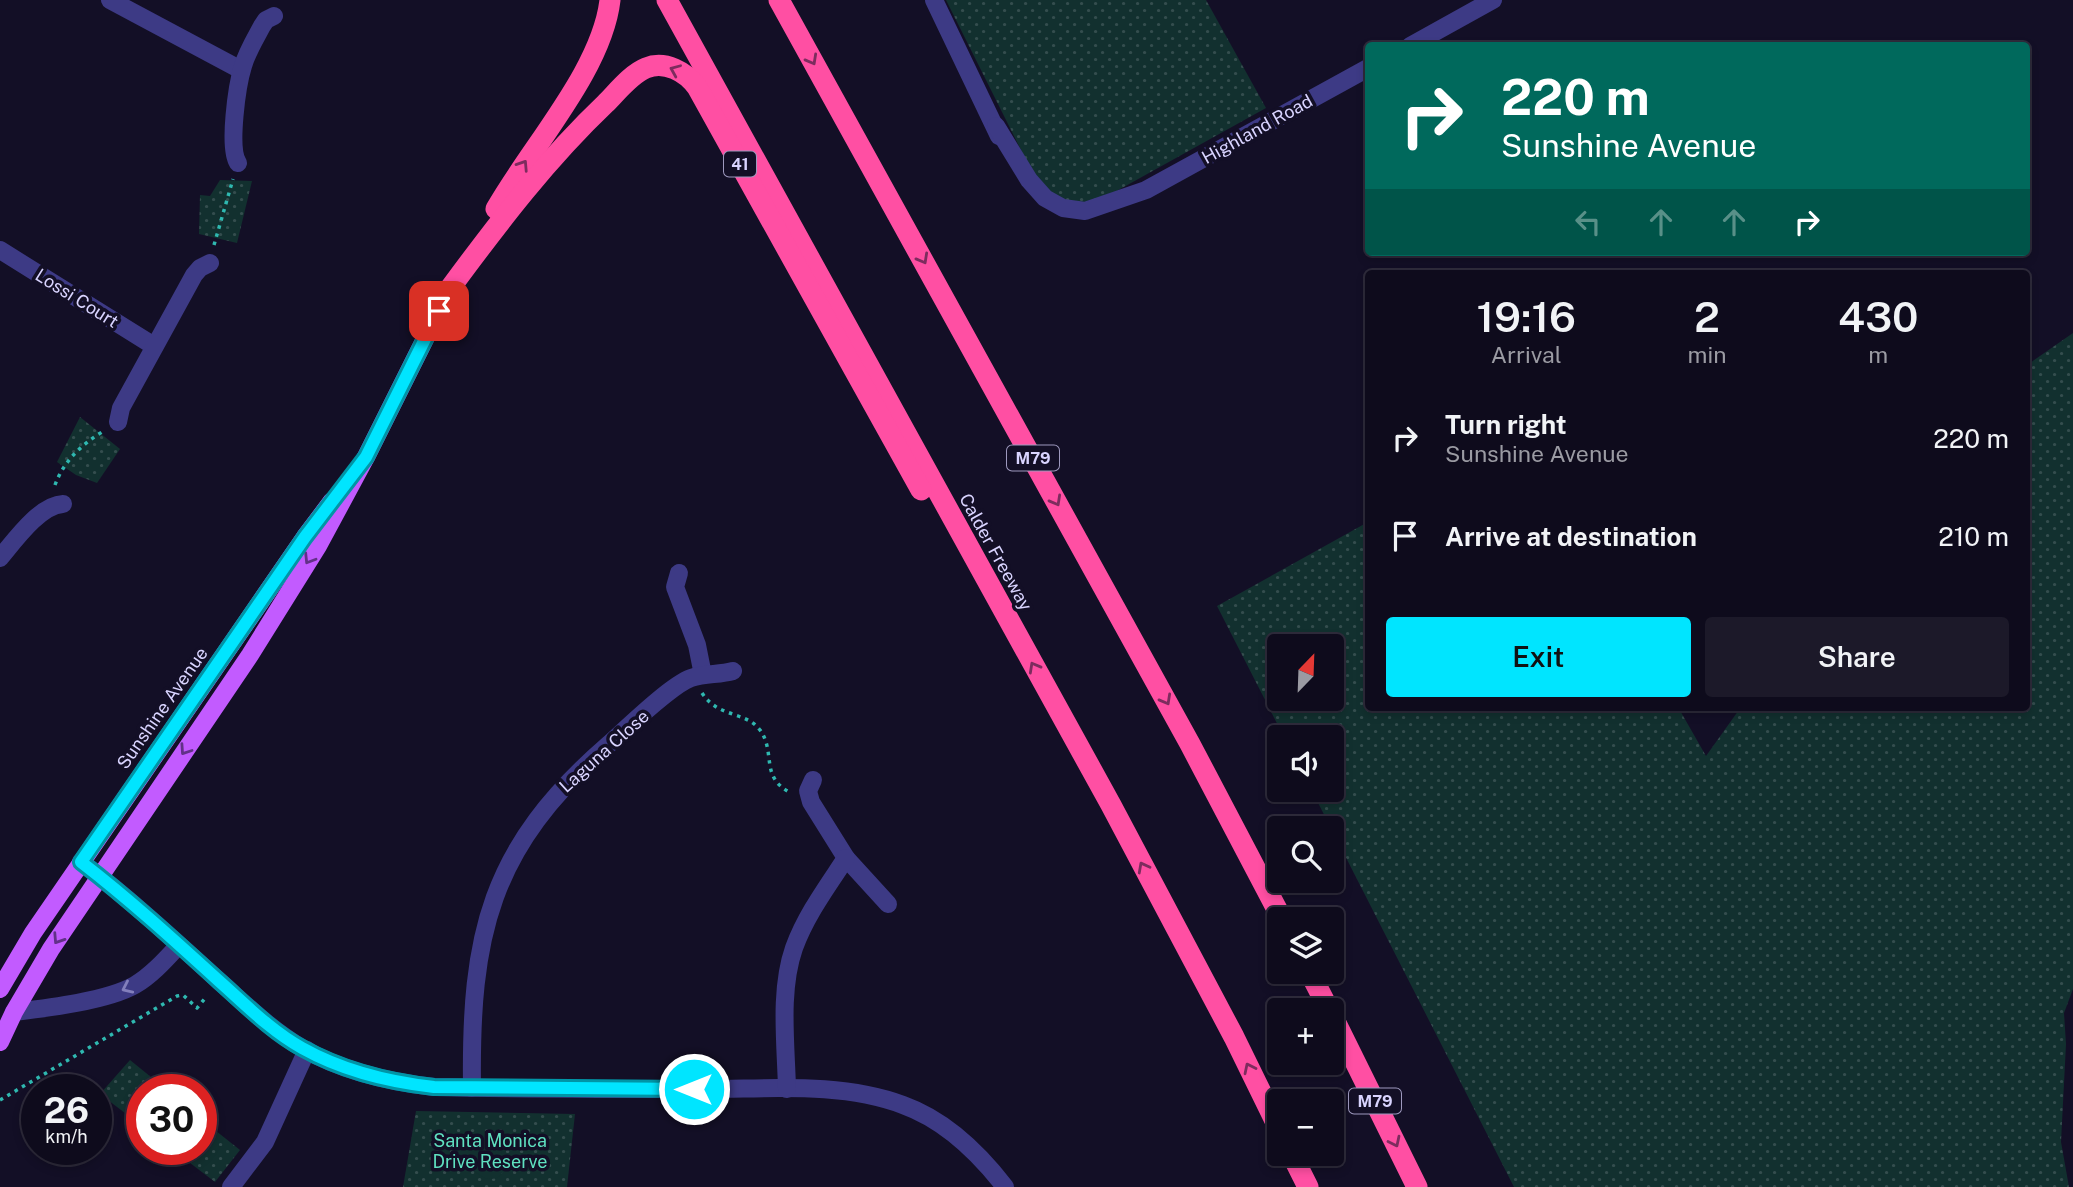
<!DOCTYPE html>
<meta charset="utf-8">
<style>
:root{--surface:#0e0b1c;--page:#1c1929;--text:#f1f3f6;--muted:#9b9ba3;--line:#2e2b3b;--accent:#00e5ff}
body{margin:0;font-family:"Public Sans",sans-serif;background:var(--page);color:var(--text);height:100vh;display:flex;flex-direction:column;font-size:26px;white-space:nowrap}
*{box-sizing:border-box;margin:0}
p{font-size:23px;color:var(--muted)}
.icon{flex:none;width:38px;height:38px;fill:none;stroke:currentColor;stroke-width:2;stroke-linecap:round;stroke-linejoin:round}
.map{position:relative;flex:1;overflow:hidden}
.sheet{position:absolute;left:1365px;top:270px;width:665px;height:441px;display:flex;flex-direction:column;background:var(--surface);border-radius:7px;box-shadow:0 4px 10px #0003,0 0 0 2px var(--line)}
.sheet>*{flex:none}
.top-card{position:absolute;left:1365px;top:42px;width:665px;height:214px;border-radius:7px;box-shadow:0 4px 10px #0003,0 0 0 2px var(--line);background:#00695c;color:#fff;overflow:hidden}
.needle{width:46px;rotate:23deg}
.buttons{position:absolute;left:1267px;top:634px;display:grid;gap:14px}
.buttons a{display:grid;place-items:center;width:77px;height:77px;border-radius:7px;background:var(--surface);box-shadow:0 4px 10px #0003,0 0 0 2px var(--line);font-size:35px}
.speed{position:absolute;left:21px;top:1074px;display:flex;gap:14px;font-size:35px;font-weight:700;text-align:center}
.speed>*{display:grid;place-content:center;width:91px;height:91px;border-radius:50%;background:var(--surface);box-shadow:0 4px 10px #0003,0 0 0 2px var(--line);line-height:1}
.speed small{font-size:18px;font-weight:400}
.speed .limit{border:10px solid #d22;background:#fff;color:#111}
.pin{position:absolute;display:grid;place-items:center;width:60px;height:60px;color:#fff;margin:-30px;border-radius:14px;box-shadow:0 4px 10px #0006}
.me{position:absolute;width:77px;margin:-38px;rotate:270deg;stroke-linejoin:round;filter:drop-shadow(0 0 5px #0008)}
.turn{display:flex;align-items:center;gap:24px;height:147px;padding:0 21px;font-size:32px}
.turn .icon{width:91px;height:91px;stroke-width:2.5}
.turn b{display:block;font-size:49px;line-height:60px}
.lanes{display:flex;align-items:center;height:66px;padding:0 21px;background:#0003;justify-content:center;gap:35px;direction:ltr}
.lanes .off{opacity:.35}
.eta{display:flex;justify-content:space-evenly;align-items:center;height:119px;text-align:center}
.eta b{font-size:42px;font-weight:600;line-height:49px}
.button{display:flex;gap:14px;margin-top:auto;padding:14px 21px}
.button a{flex:1;height:80px;border-radius:7px;background:var(--accent);color:#111;font-size:28px;font-weight:600;line-height:80px;text-align:center}
.button a+a{background:var(--page);color:var(--text)}
ul{padding:0;list-style:none}
li{display:flex;align-items:center;gap:21px;height:98px;padding:0 21px}
li div{flex:1}
li b{display:block;font-size:26px}
li em{font-style:normal}
.map>svg:first-child{display:block}
.grass{fill:url(#grass-dots);fill-rule:evenodd}
.garden{fill:#12302f}
.lines{fill:none;stroke-linecap:round;stroke-linejoin:round}
.path{stroke:#2fb8b0;stroke-width:3.5;stroke-dasharray:3.5 5;stroke-linecap:butt}
.minor{stroke:#3d3a85;stroke-width:18}
.major{stroke:#c25bff;stroke-width:18}
.highway{stroke:#ff4fa3;stroke-width:21}
.oneway{stroke:#7d2c5e}
.oneway2{stroke:#623188}
.oneway3{stroke:#837fbc}
.route-casing{stroke:#0095a6;stroke-width:18}
.route{stroke:#00e5ff;stroke-width:12}
.labels{text-anchor:middle;dominant-baseline:central;stroke-width:7;stroke-linejoin:round;paint-order:stroke}
.shield{fill:#130f26;stroke:#9e99be;stroke-width:2}
.shield-label{font-size:16px;font-weight:bold;fill:#d9d4ff}
.street-label{font-size:18px;fill:#d9d4ff;stroke:#130f26}
.park-label{font-size:18px;fill:#5fe0c0;stroke:#130f26}
</style>
<div class="map">
<svg width="2073" height="1187" viewBox="0 0 2073 1187">
<defs>
<pattern id="grass-dots" width="8" height="8" patternUnits="userSpaceOnUse" patternTransform="scale(1.75)"><rect width="8" height="8" fill="#12302f"/><path d="M2 2h.1M6 6h.1" fill="none" stroke="#344d4e" stroke-width="1.8" stroke-linecap="round"/></pattern>
</defs>
<rect width="100%" height="100%" fill="#130f26"/>
<!-- grass -->
<g class="grass">
<polygon points="946,0 1206,0 1266,108 1113,193 1079,207 1065,203 1036,180"/>
<polygon points="220,180 252,181 237,243 199,234 200,195 210,196"/>
<path d="M 2073,333 L 2073,989 L 2064,1013 L 2066,1044 L 2061,1142 L 2069,1187 L 1514,1187 L 1311,789 L 1332,789 L 1332,737 L 1284,737 L 1217,606 L 1368,522 L 1368,707 L 1678,707 L 1706,756 L 1741,707 L 2026,707 L 2027,365 ZM 1279,646 L 1332,646 L 1332,698 L 1279,698 Z"/>
<polygon points="80,417 120,449 97,483 76,475 57,462"/>
<polygon points="130,1060 167,1090 142,1090 142,1126 100,1094"/>
<polygon points="416,1111 575,1114 567,1187 403,1187"/>
<polygon points="201,1119 240,1150 215,1182 173,1150 201,1150"/>
</g>
<!-- garden -->
<path class="garden" d="M 479,1135 L 493,1138 C 504,1148 512,1180 490,1179 C 479,1179 465,1161 458,1154 C 462,1143 467,1136 479,1135 Z"/>
<g class="lines">
<!-- path -->
<g class="path">
<polyline points="214,245 233,179"/>
<path d="M 55,485 C 64,461 80,446 102,432"/>
<path d="M 702,693 C 718,718 746,711 760,730 C 776,752 760,776 789,792"/>
<polyline points="0,1100 177,996 183,995 197,1008 207,996"/>
</g>
<!-- minor -->
<g class="minor">
<polyline points="110,0 241,70"/>
<polyline points="934,0 999,136"/>
<polyline points="1410,46 1493,0"/>
<polyline points="996,126 1029,180 1045,198 1063,208 1085,211 1146,190 1368,68"/>
<path d="M 238,163 C 228,148 237,85 243,66 C 247,52 255,39 262,26 L 266,20 L 274,16"/>
<polyline points="0,250 154,346"/>
<polyline points="118,422 121,408 194,275 200,268 210,263"/>
<path d="M 0,558 C 15,540 40,505 63,504"/>
<polyline points="679,573 675,587 697,645 703,675"/>
<polyline points="813,780 808,791 811,802 846,858 888,904"/>
<path d="M 81,862 C 130,899 174,940 219,981 C 245,1004 271,1030 302,1048 C 342,1071 389,1082 434,1087 C 525,1089 616,1089 707,1089 C 771,1089 841,1082 903,1105 C 945,1120 978,1152 1005,1187"/>
<path d="M 14,1012 C 47,1008 107,1001 135,985 C 152,975 166,959 179,945"/>
<path d="M 472,1088 C 470,935 489,848 609,744 C 627,728 671,685 691,678 C 705,673 719,675 733,671"/>
<path d="M 787,1089 C 786,1044 779,991 794,948 C 806,915 827,887 846,858"/>
<polyline points="231,1187 265,1142 307,1050"/>
</g>
<!-- major -->
<g class="major">
<polyline points="0,989 33,933 305,537 332,501"/>
<polyline points="0,1042 14,1012 51,949 250,655 318,546 366,457 451,287"/>
</g>
<!-- highway -->
<g class="highway">
<polyline points="667,0 1111,805 1234,1037 1279,1129"/>
<polyline points="779,0 1190,744 1282,919"/>
<path d="M 496,209 C 531,147 602,70 610,0"/>
<path d="M 451,287 C 499,222 547,159 606,103 C 617,92 631,74 646,68 C 665,60 686,72 697,87 L 921,490"/>
<polyline points="1309,971 1329,1010"/>
<polyline points="1332,1015 1417,1187"/>
<polyline points="1291,1153 1308,1187"/>
</g>
</g>
<!-- one-way arrows -->
<defs><path id="oneway-chevron" d="M-2-3.5L2.5 0L-2 3.5" fill="none" stroke-width="1.6" stroke-linecap="round" stroke-linejoin="round" transform="scale(1.75)"/></defs>
<g class="oneway">
<use href="#oneway-chevron" transform="translate(812 60) rotate(61)"/>
<use href="#oneway-chevron" transform="translate(675 70) rotate(-157)"/>
<use href="#oneway-chevron" transform="translate(523 165) rotate(-57)"/>
<use href="#oneway-chevron" transform="translate(923 259) rotate(61)"/>
<use href="#oneway-chevron" transform="translate(1056 501) rotate(61)"/>
<use href="#oneway-chevron" transform="translate(1034 667) rotate(-119)"/>
<use href="#oneway-chevron" transform="translate(1166 700) rotate(61)"/>
<use href="#oneway-chevron" transform="translate(1143 867) rotate(-118)"/>
<use href="#oneway-chevron" transform="translate(1249 1068) rotate(-116)"/>
<use href="#oneway-chevron" transform="translate(1395 1142) rotate(64)"/>
</g>
<g class="oneway2">
<use href="#oneway-chevron" transform="translate(309 559) rotate(122)"/>
<use href="#oneway-chevron" transform="translate(185 750) rotate(124)"/>
<use href="#oneway-chevron" transform="translate(58 939) rotate(123)"/>
</g>
<use class="oneway3" href="#oneway-chevron" transform="translate(127 988) rotate(155)"/>
<g class="lines">
<!-- route casing -->
<g class="route-casing">
<path id="route" d="M 439,311 L 366,457 L 305,537 L 81,862 C 129,899 174,940 219,981 C 245,1004 271,1031 302,1048 C 343,1071 389,1082 434,1087 L 694,1089"/>
</g>
<!-- route -->
<use href="#route" class="route"/>
</g>
<g class="labels">
<!-- shield labels -->
<g class="shield">
<rect x="724" y="151.5" width="32" height="25" rx="5"/>
<rect x="1007" y="445.5" width="52" height="25" rx="5"/>
<rect x="1349" y="1088.5" width="52" height="25" rx="5"/>
</g>
<g class="shield-label">
<text x="740" y="164">41</text>
<text x="1033" y="458">M79</text>
<text x="1375" y="1101">M79</text>
</g>
<!-- street labels -->
<g class="street-label">
<text transform="translate(1257 129) rotate(-29)">Highland Road</text>
<text transform="translate(77 298) rotate(32)">Lossi Court</text>
<text transform="translate(996 552) rotate(61)">Calder Freeway</text>
<text transform="translate(162 708) rotate(-55)">Sunshine Avenue</text>
<text transform="translate(604 751) rotate(-42)">Laguna Close</text>
</g>
<!-- park labels -->
<g class="park-label">
<text x="490" y="1140">Santa Monica<tspan x="490" dy="21">Drive Reserve</tspan></text>
</g>
</g>
</svg>
<div class="buttons">
<a><svg class="needle" viewBox="-14 -14 28 28"><path d="M0-13l5 13h-10z" fill="#e53935"/><path d="M0 13l5-13h-10z" fill="#9b9ba3"/></svg></a>
<a><svg class="icon" aria-label="sound" viewBox="0 0 24 24"><path d="M4 9h4l5-4v14l-5-4H4zM17 9q2 3 0 6"/></svg></a>
<a><svg class="icon" aria-label="search" viewBox="0 0 24 24"><circle cx="10" cy="10" r="6"/><path d="M15 15l6 6"/></svg></a>
<a><svg class="icon" aria-label="layers" viewBox="0 0 24 24"><path d="M12 4l9 5-9 5-9-5zM3 14l9 5 9-5"/></svg></a>
<a>+</a>
<a>−</a>
</div>
<div class="speed"><div>26<small>km/h</small></div><div class="limit">30</div></div>
<div class="pin" style="left:439px;top:311px;background:#d93025"><svg class="icon" aria-label="arrive" viewBox="0 0 24 24"><path d="M6 21V4h12l-3 4 3 4H6"/></svg></div>
<svg class="me" style="left:694px;top:1089px" viewBox="-20 -20 40 40"><circle r="17" fill="#00e5ff" stroke="#fff" stroke-width="3"/><path d="M0-11L8 9 0 5-8 9z" fill="#fff"/></svg>
<div class="top-card">
<div class="turn"><svg class="icon" aria-label="right" viewBox="0 0 24 24"><path d="M7 20v-9h11M14 6l5 5-5 5"/></svg><div><b>220 m</b>Sunshine Avenue</div></div>
<div class="lanes"><svg class="icon off" aria-label="left" viewBox="0 0 24 24"><path d="M17 20v-9H6M10 6l-5 5 5 5"/></svg><svg class="icon off" aria-label="ahead" viewBox="0 0 24 24"><path d="M12 20V5M6 11l6-6 6 6"/></svg><svg class="icon off" aria-label="ahead" viewBox="0 0 24 24"><path d="M12 20V5M6 11l6-6 6 6"/></svg><svg class="icon" aria-label="right" viewBox="0 0 24 24"><path d="M7 20v-9h11M14 6l5 5-5 5"/></svg></div>
</div>
<section class="sheet">
<div class="eta">
<div><b>19:16</b><p>Arrival</p></div>
<div><b>2</b><p>min</p></div>
<div><b>430</b><p>m</p></div>
</div>
<ul>
<li><svg class="icon" aria-label="right" viewBox="0 0 24 24"><path d="M7 20v-9h11M14 6l5 5-5 5"/></svg><div><b>Turn right</b><p>Sunshine Avenue</p></div><em>220 m</em></li>
<li><svg class="icon" aria-label="arrive" viewBox="0 0 24 24"><path d="M6 21V4h12l-3 4 3 4H6"/></svg><div><b>Arrive at destination</b></div><em>210 m</em></li>
</ul>
<div class="button"><a>Exit</a><a>Share</a></div>
</section>
</div>
